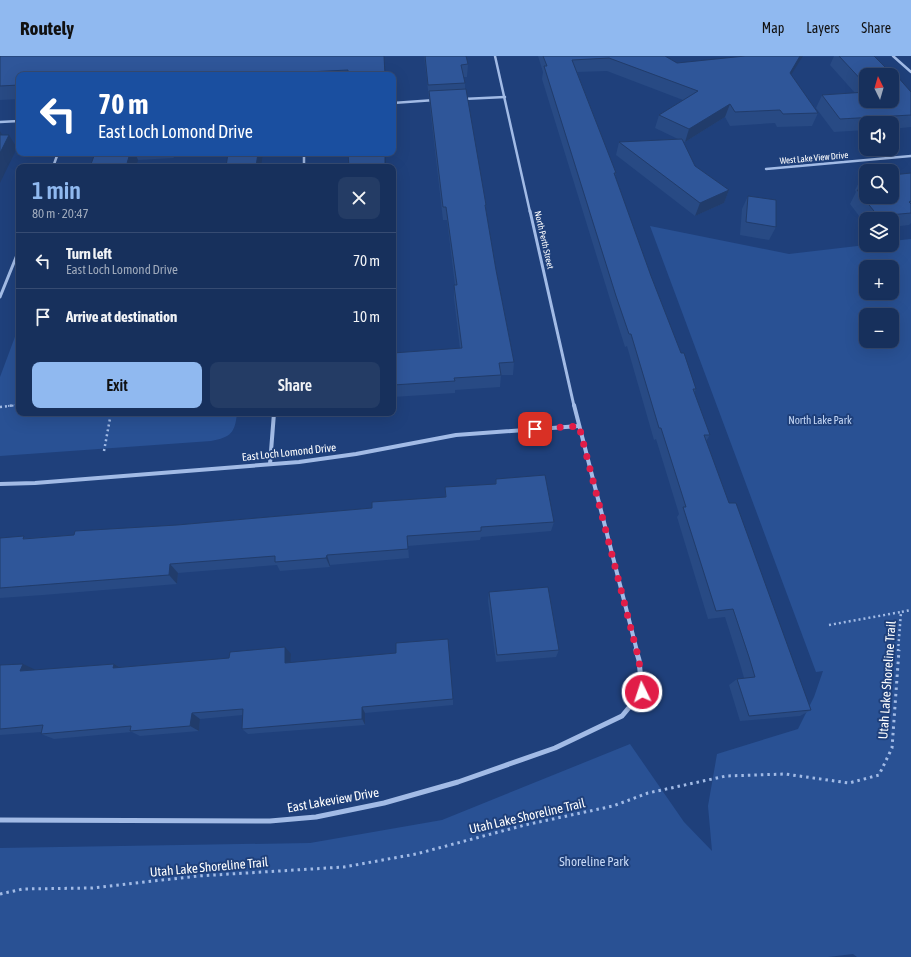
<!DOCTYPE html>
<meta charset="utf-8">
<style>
:root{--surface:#17305c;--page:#243c65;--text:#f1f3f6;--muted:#9ea9bb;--line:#364b72;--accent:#90b9f0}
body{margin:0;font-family:"Asap Condensed",sans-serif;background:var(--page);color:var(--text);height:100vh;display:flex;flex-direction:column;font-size:15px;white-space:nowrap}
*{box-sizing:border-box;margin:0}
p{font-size:13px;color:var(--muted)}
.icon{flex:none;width:22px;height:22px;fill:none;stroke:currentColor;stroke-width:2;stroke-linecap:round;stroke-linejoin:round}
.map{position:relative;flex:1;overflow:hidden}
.sheet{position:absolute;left:16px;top:108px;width:380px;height:252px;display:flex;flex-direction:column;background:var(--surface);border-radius:8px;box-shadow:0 4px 16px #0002,0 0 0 1px var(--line)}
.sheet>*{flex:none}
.hud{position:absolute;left:16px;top:16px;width:380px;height:84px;border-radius:8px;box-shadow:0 4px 16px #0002,0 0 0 1px var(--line);background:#1a4fa0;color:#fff;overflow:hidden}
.needle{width:26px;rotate:355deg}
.controls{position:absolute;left:859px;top:12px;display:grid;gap:8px}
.controls a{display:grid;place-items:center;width:40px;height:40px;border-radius:8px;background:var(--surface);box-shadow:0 4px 16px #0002,0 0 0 1px var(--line);font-size:20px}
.pin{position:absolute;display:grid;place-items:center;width:34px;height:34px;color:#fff;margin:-17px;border-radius:8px;box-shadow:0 2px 6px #0006}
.me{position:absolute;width:44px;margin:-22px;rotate:356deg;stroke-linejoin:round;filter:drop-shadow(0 0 3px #0008)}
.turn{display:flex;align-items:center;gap:14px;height:84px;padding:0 16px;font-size:18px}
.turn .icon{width:52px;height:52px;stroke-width:2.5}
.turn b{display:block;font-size:28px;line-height:34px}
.round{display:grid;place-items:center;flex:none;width:42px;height:42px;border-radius:8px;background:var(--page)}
.overview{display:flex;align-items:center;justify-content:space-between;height:68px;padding:0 16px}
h1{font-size:24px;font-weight:600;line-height:30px;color:var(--accent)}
.action{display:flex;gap:8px;margin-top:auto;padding:8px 16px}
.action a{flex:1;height:46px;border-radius:8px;background:var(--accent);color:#111;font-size:16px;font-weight:600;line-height:46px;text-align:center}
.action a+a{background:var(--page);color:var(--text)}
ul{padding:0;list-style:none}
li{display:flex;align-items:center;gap:12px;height:56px;padding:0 16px;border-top:1px solid var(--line)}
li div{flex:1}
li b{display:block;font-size:15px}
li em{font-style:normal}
header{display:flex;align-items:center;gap:24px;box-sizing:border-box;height:56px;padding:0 20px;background:var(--accent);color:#111}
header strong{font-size:19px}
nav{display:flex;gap:22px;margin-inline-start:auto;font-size:14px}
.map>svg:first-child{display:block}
.green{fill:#295194;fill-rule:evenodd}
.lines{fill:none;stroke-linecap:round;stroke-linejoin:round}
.path-far2{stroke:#a2bbe6;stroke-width:2;stroke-dasharray:1.5 2.5;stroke-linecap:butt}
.path-far1{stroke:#a2bbe6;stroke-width:2.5;stroke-dasharray:2 3;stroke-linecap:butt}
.path{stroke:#a2bbe6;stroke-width:3;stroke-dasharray:2.5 4;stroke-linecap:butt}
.street-far3{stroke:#a2bbe6;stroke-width:2.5}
.street-far2{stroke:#a2bbe6;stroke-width:3}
.street-far1{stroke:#a2bbe6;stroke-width:4}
.street{stroke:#a2bbe6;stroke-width:5}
.wall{fill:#284a84;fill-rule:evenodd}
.shaded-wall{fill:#213c6b}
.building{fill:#2f5699;stroke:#213c6b}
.route{stroke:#e11d48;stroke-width:7;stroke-dasharray:0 12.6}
.labels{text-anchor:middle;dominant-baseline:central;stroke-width:4;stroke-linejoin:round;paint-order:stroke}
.far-street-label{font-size:9px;fill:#fff;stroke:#1f407b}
.park-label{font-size:11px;fill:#c5d7f5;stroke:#1f407b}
.street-label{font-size:11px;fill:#fff;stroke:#1f407b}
.near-street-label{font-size:13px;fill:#fff;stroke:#1f407b}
.near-park-label{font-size:13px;fill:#c5d7f5;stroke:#1f407b}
</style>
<header>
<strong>Routely</strong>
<nav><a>Map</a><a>Layers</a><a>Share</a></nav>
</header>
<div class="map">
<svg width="911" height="901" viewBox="0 0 911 901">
<rect width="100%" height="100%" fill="#1f407b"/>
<!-- green -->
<g class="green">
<path d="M 650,170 L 789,198 L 866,189 L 892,189 L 892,185 L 911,183 L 911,901 L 857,901 L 853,898 L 828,901 L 0,901 L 0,792 L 310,787 L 442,764 L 630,688 L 684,766 L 712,795 L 708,750 L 717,698 L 798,673 L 814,641 L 823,615 L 816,616 ZM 866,211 L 892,211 L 892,237 L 866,237 ZM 866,259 L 892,259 L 892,285 L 866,285 Z"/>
<path d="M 19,270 L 19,357 L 237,357 C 235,377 231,381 211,385 L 0,400 L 0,321 Z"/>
</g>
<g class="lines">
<!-- path-far2 -->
<polyline class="path-far2" points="8,350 19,349"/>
<!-- path-far1 -->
<g class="path-far1">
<polyline points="0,351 17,349"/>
<polyline points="104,395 111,357"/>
<polyline points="829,569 901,556"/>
<polyline points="898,595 901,556 911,554"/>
</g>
<!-- path -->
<polyline class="path" points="0,838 23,833 92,832 198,820 344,811 416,798 525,769 613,750 648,737 726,720 785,718 849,727 879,719 892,692 899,594"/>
<!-- street-far3 -->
<g class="street-far3">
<polyline points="495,0 530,156"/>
<polyline points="893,0 911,16"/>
<polyline points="463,43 505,41"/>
<polyline points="393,47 435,44"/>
<polyline points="0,66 19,65"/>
<polyline points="304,97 304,111"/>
<polyline points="53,111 58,97"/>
<polyline points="766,113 911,100"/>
</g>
<!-- street-far2 -->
<g class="street-far2">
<polyline points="530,155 574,350"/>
<polyline points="0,241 19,194"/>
</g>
<!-- street-far1 -->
<g class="street-far1">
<polyline points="574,349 637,595"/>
<polyline points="270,408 274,357"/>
<polyline points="0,428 35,427 299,406 356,398 456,379 579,370"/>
</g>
<!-- street -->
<polyline class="street" points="0,764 270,765 316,761 384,747 458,726 555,692 622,660 642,636 639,604 636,594"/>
</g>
<!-- wall -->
<g class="wall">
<polygon points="0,0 384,0 385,19 19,19 19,43 0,44"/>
<polygon points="424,0 466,0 468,8 467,21 463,21 465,27 465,33 486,149 486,155 496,214 514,306 513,319 501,319 500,331 455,334 455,337 393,341 393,297 460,293 454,242 454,229 455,229 447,164 443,164 429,42"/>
<polygon points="538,0 665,0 677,7 791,19 818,57 812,70 777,71 775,67 730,70 725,61 685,86 683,85 695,110 729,134 724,147 695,160 616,99 619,86 678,83 655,72 659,59 683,44 607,15 577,16 616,117 615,120 651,220 681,297 696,333 694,337 710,379 706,385 729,447 811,654 800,660 740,665 729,629 737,623 744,622 740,608 725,561 708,563 677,461 679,458 656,383 654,384 627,290 625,291 613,253 542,23 543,16"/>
<path d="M 834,0 L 874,0 L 911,36 L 911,71 L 892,73 L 892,67 L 866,67 L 866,74 L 834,76 L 816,52 L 822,39 L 855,37 L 830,9 ZM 866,19 L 892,45 L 866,45 Z"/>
<polygon points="95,97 175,97 174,102 138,104"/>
<polygon points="911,117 911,167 909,169 892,171 892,163 866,163 866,169 850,148 856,136 855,134 862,121 866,121 866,141"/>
<polygon points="748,140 776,171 769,184 740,179 742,153"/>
<polygon points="496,423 554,466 551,475 481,481 480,484 408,490 409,502 330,509 330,511 280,515 277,509 178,517 177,528 43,539 0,542 0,482 27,482 74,479 177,469 372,452 445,441 445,431 495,428"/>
<polygon points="489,536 559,594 556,601 496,606 488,545"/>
<polygon points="291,598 290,606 453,643 453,649 365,657 365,669 248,678 242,673 243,659 200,663 199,675 140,680 132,676 54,683 41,678 42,676 0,679 0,609 35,614 114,608 120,611"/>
</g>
<!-- shaded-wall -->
<g class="shaded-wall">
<polygon points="800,0 803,0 784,30 790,17"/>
<polygon points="730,48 725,61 685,86 689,73"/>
<polygon points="0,75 6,85 9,79 17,92 0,127"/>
<polygon points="130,97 135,97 138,104 136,111 126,111"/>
<polygon points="172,97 175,97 174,102"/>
<polygon points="258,97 263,97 261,111 256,111"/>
<polygon points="385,97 386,111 385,111"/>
<polygon points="729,134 724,147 695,160 700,147"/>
<polygon points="327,499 330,509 330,511 326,502"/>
<polygon points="170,508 178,517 177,528 169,519"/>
<polygon points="285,591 291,598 290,614 285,607"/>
<polygon points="23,608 36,614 20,615"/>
<polygon points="114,608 125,614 113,612"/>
<polygon points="362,651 365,657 365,669 362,663"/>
<polygon points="192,657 200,663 199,675 190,670"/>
</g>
<!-- building -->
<g class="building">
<polygon points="0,0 384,0 385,19 348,19 348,14 246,19 19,19 19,29 0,30"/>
<polygon points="425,0 466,0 468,8 461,9 465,27 428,29"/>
<polygon points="543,0 665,0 677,7 745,0 800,0 790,17 818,57 783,58 780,54 735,56 730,48 689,73 659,59 698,35 609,2 572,4 616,117 614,117 651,220 681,297 684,297 696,333 693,333 710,379 704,379 729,447 736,447 811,654 749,660 737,623 755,621 749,601 733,553 716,555 683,451 686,451 661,372 659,372 631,278 629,278 616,240 544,10 547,10"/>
<polygon points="839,0 874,0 893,19 896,19 911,36 911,59 840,63 822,39 866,36 866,45 892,45 892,19 866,19 866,29"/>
<polygon points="466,33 486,149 485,149 496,214 514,306 499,307 501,319 454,322 455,325 393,329 393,297 462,292 454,229 457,229 446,151 443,151 429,35"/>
<polygon points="0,79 9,79 0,97"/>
<polygon points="682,83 695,110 729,134 700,147 619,86"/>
<polygon points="95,97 130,97 126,111 90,111"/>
<polygon points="228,97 258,97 256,111 226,111"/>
<polygon points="348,97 385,97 385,111 349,111"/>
<polygon points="911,117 911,145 909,146 911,148 911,157 878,160 857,134 866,134 866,141 892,141 892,119"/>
<polygon points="862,121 866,121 866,126"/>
<polygon points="748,140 776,144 776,171 746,166"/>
<polygon points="545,419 554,466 481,471 481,475 407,480 408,493 327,499 326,502 275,506 275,500 170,508 169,519 0,532 0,482 24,480 23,483 74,479 75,475 177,469 372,452 372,446 446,441 445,431 496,428 496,423"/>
<polygon points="548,531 559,594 497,599 489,536"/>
<polygon points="448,583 453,643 362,651 362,663 242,673 243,653 192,657 190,670 130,675 131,670 41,678 43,669 0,673 0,609 23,608 20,615 114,608 113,612 229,602 230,596 285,591 285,607 396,597 396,587"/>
</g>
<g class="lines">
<!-- route -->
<polyline class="route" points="535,373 579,370 639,604 642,636"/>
</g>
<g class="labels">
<!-- far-street labels -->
<g class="far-street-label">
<text transform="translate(814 102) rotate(-5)">West Lake View Drive</text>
<text transform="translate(544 184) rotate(77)">North Perth Street</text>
</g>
<!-- park labels -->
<g class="park-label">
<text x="820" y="364">North Lake Park</text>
</g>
<!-- street labels -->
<g class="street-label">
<text transform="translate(289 396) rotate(-6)">East Loch Lomond Drive</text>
</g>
<!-- near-street labels -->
<g class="near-street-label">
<text transform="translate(887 624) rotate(-86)">Utah Lake Shoreline Trail</text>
<text transform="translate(333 744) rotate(-10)">East Lakeview Drive</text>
<text transform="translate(527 760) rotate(-13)">Utah Lake Shoreline Trail</text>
<text transform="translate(209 811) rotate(-5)">Utah Lake Shoreline Trail</text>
</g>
<!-- near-park labels -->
<g class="near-park-label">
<text x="594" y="805">Shoreline Park</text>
</g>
</g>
</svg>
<div class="controls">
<a><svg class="needle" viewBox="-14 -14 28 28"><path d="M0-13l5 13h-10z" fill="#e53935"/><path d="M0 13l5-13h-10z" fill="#9ea9bb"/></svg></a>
<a><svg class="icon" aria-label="sound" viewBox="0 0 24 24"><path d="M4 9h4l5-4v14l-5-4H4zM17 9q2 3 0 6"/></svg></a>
<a><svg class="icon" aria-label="search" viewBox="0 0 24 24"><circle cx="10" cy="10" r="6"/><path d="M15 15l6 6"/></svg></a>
<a><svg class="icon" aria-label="layers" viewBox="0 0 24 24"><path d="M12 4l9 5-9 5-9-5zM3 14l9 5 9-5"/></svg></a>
<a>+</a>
<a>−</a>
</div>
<div class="pin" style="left:535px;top:373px;background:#d93025"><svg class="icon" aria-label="arrive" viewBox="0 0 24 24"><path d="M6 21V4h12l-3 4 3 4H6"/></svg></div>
<svg class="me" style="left:642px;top:636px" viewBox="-20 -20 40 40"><circle r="17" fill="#e11d48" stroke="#fff" stroke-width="3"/><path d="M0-11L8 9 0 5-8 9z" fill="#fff"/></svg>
<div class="hud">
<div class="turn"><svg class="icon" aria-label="left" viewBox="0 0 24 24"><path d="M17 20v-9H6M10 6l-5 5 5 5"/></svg><div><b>70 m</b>East Loch Lomond Drive</div></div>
</div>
<section class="sheet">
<div class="overview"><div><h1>1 min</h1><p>80 m · 20:47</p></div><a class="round"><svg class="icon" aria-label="close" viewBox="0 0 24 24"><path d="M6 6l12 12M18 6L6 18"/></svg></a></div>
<ul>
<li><svg class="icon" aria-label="left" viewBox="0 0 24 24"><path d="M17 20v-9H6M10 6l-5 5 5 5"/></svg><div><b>Turn left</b><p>East Loch Lomond Drive</p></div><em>70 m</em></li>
<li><svg class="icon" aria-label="arrive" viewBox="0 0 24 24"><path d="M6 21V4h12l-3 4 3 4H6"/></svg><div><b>Arrive at destination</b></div><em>10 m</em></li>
</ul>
<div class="action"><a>Exit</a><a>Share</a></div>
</section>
</div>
